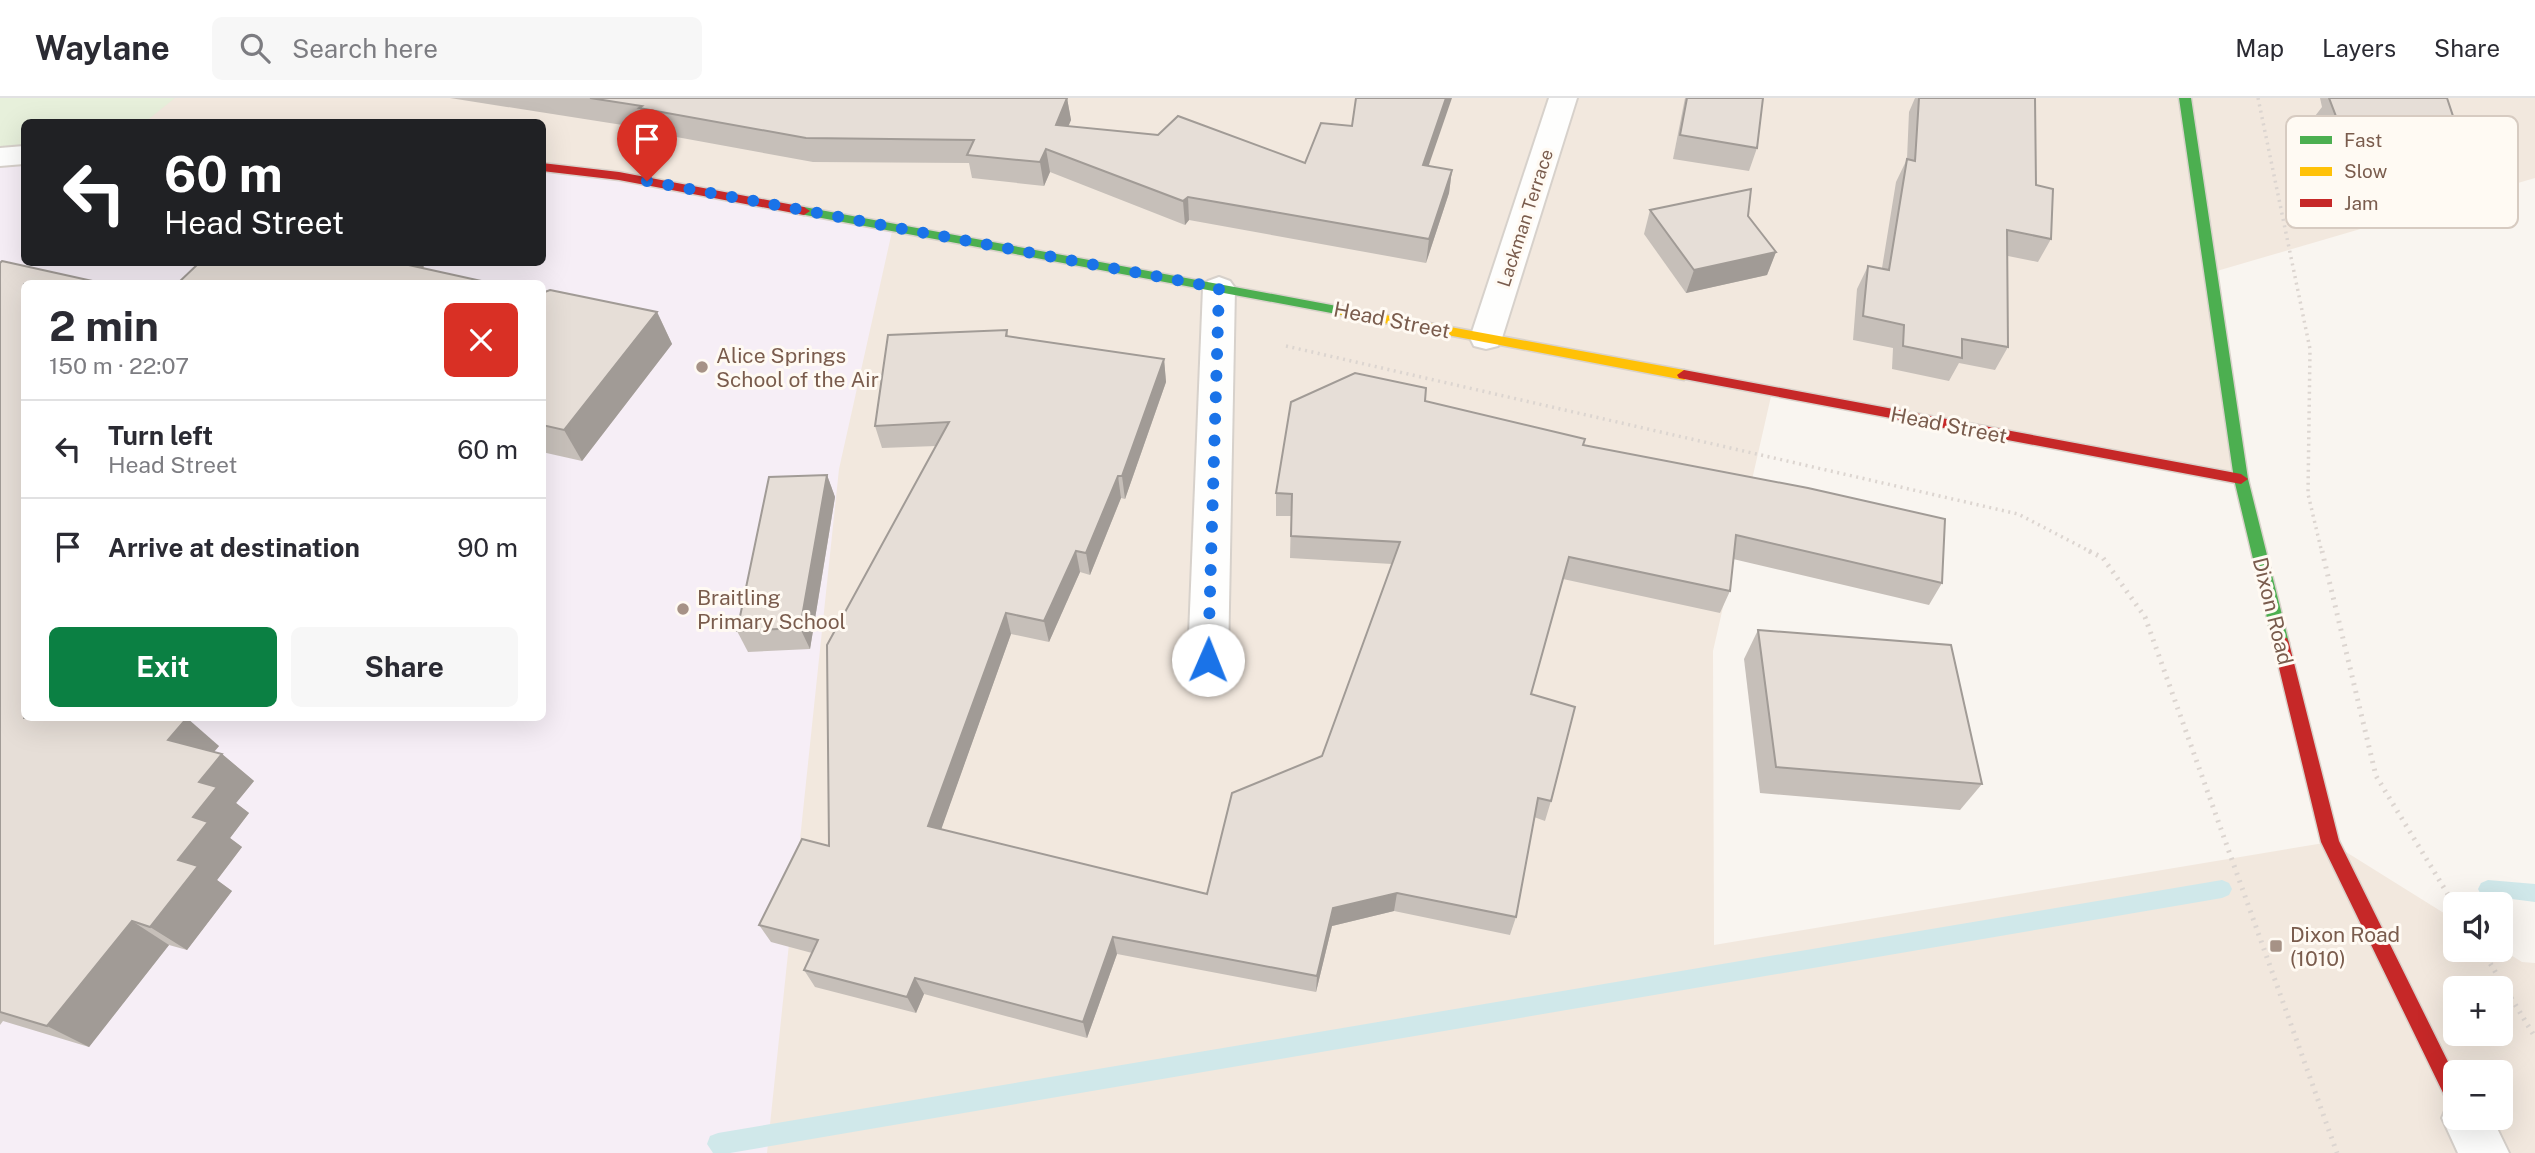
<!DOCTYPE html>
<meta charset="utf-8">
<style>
:root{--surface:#fff;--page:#f7f7f7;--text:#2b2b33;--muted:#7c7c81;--line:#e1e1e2;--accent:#0b8043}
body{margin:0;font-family:"Public Sans",sans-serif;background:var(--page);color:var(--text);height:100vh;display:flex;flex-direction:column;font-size:26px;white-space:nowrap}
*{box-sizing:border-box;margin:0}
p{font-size:23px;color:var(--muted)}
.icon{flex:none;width:38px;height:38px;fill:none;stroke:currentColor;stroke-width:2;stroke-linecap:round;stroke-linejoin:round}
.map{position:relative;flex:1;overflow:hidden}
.drawer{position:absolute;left:21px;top:182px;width:525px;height:441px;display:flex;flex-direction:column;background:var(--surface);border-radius:10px;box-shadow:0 7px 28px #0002}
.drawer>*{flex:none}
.top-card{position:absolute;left:21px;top:21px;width:525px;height:147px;border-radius:10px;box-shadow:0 7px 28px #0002;background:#202124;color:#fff;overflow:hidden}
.controls{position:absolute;left:2443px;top:794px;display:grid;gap:14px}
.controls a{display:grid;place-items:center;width:70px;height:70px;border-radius:10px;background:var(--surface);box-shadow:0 7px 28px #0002;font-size:35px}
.pin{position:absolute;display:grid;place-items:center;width:60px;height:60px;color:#fff;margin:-72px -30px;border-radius:50% 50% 50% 0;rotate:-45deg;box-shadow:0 0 7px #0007}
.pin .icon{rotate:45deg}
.me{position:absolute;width:77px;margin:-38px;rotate:1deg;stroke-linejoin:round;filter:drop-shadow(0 0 5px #0008)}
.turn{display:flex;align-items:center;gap:24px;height:147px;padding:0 28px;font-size:32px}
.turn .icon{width:91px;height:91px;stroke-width:2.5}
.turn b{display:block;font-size:49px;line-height:60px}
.round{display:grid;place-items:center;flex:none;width:74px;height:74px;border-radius:10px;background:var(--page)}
.summary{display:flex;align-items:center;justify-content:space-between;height:119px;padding:0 28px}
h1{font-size:42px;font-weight:700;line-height:52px}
.primary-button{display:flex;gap:14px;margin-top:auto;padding:14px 28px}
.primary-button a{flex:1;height:80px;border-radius:10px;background:var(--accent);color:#fff;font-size:28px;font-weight:700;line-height:80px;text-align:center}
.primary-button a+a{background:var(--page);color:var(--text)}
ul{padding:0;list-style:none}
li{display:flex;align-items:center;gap:21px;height:98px;padding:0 28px;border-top:2px solid var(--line)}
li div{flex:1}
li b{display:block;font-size:26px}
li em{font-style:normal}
header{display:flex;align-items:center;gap:42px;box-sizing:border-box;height:98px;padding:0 35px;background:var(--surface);border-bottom:2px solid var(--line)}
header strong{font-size:33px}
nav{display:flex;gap:38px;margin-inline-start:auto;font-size:24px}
.search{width:490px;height:63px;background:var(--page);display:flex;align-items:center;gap:18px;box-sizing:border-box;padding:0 24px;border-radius:10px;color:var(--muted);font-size:26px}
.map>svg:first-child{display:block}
.residential{fill:#f2e8de;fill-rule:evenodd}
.education{fill:#f6eef6;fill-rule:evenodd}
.green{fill:#e7f0db}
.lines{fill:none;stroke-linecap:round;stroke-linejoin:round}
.stream{fill:#d0e8ea;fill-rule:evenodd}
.street-casing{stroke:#d7d1cb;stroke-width:4}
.fast-casing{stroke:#d9d2cb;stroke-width:3}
.slow-casing{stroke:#d9d2cb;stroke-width:3}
.jam-casing{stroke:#d9d2cb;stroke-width:3}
.path-far1{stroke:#dcd5d0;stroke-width:3.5;stroke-dasharray:2 4.5;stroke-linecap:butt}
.path{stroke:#dcd5d0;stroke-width:5;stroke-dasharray:2 6;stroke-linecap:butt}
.street{fill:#fefefd;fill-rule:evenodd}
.fast{fill:#4caf50;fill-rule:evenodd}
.slow{fill:#ffc107;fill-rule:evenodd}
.jam{fill:#c62828;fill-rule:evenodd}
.wall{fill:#c6bfb9}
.shaded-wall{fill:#a19b96}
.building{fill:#e6ded7;stroke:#a19b96;stroke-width:2}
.route{stroke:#1a73e8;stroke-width:12;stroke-dasharray:0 21.6}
.poi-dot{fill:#a69286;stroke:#fffaf3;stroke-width:2.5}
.labels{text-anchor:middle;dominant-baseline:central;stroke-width:6;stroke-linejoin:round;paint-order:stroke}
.far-street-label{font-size:18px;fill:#7a5c4d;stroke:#fffaf3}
.street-label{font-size:21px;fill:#7a5c4d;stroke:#fffaf3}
.poi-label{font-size:21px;fill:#7a5c4d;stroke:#fffaf3;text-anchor:start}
.key{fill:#fffaf3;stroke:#d7cbc1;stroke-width:2}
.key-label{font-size:19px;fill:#7a5c4d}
</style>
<header>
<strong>Waylane</strong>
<div class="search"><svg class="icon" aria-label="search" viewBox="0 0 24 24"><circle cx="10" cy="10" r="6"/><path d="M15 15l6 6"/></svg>Search here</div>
<nav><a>Map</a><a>Layers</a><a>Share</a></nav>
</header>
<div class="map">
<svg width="2535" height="1055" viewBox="0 0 2535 1055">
<rect width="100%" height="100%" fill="#f9f5f0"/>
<!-- residential -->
<path class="residential" d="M 0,0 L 2535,0 L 2535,80 L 2210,175 L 2241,381 L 1772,294 L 1713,553 L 1714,847 L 2330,744 L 2455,822 L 2455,852 L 2501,851 L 2522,864 L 2535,865 L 2535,1055 L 0,1055 ZM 24,24 L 542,24 L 542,164 L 24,164 ZM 24,186 L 542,186 L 542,620 L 24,620 ZM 2455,891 L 2501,891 L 2501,936 L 2455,936 ZM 2455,975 L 2501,975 L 2501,1020 L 2455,1020 Z"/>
<!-- education -->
<path class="education" d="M 24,57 L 24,164 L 542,164 L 543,69 L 893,129 L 839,371 L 767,1055 L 0,1055 L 0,59 ZM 24,186 L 542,186 L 542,620 L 24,620 Z"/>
<!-- green -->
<polygon class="green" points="0,0 175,0 145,24 24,24 24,57 0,59"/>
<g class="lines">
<!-- stream -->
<g class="stream">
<polygon points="2222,782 2229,785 2232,791 2229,797 2222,800 730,1055 713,1055 707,1046 710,1038 718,1035"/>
<polygon points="2488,782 2535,786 2535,804 2481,797 2478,791 2481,785"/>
</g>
<!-- street casing -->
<g class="street-casing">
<g id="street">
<polygon points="1549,0 1577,0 1502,240 1498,248 1486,251 1474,248 1470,240"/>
<polygon points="24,48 24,66 0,68 0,50"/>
<polygon points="1219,179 1230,183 1235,190 1228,562 1222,573 1208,578 1194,573 1188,562 1203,190 1208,183"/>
<polygon points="2455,1000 2455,1020 2492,1020 2509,1055 2458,1055 2442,1020 2449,1003"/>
</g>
</g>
<!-- fast casing -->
<g class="fast-casing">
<g id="fast">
<polygon points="2179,0 2191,0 2248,381 2289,545 2287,550 2275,550 2273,545 2234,381"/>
<polygon points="804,109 1342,209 1349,213 1342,217 800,116 800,110"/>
</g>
</g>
<!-- slow casing -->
<g class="slow-casing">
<polygon id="slow" points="1342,209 1684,272 1691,277 1684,282 1337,216 1335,213"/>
</g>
<!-- jam casing -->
<g class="jam-casing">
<g id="jam">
<polygon points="542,65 619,74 804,109 810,113 804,117 619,82 542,73"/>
<polygon points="1684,272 2241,376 2248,381 2241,386 1679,280 1677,277"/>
<polygon points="2281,539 2287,540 2289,545 2339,743 2455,978 2455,1008 2448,1005 2321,744 2273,545 2275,540"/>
</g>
</g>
<!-- path-far1 -->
<g class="path-far1">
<polyline points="2258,0 2310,251 2308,396 2322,455"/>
<polyline points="1286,248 2018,416 2093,455"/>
</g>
<!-- path -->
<g class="path">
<polyline points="2089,453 2103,460 2145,519 2337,1055"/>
<polyline points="2322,453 2376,678 2455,808"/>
<polyline points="2482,852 2535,939"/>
</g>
<!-- street -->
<use href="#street" class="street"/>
<!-- fast -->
<use href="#fast" class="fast"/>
<!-- slow -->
<use href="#slow" class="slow"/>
<!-- jam -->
<use href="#jam" class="jam"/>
</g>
<!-- wall -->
<g class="wall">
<polygon points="450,0 1067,0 1071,22 1068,28 1305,65 1428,68 1452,72 1449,95 1426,165 1189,122 1185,127 1050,74 1044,88 972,80 969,65 813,64 649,34 648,31"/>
<polygon points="1685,0 1763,0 1757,50 1749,73 1673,61"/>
<polygon points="1915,0 2035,0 2036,87 2051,141 2038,164 2008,158 2008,249 1995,272 1959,265 1949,283 1892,271 1893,250 1853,242 1857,191 1868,168 1882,170 1896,84 1907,61 1909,14"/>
<polygon points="2320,0 2447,0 2454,21 2473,59 2454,83 2437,81 2420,102 2338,92 2312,22 2322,9"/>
<polygon points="1650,112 1748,118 1776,154 1767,177 1686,195 1644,136"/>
<polygon points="0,165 24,620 219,648 214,654 222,656 254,683 236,705 249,715 230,740 242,749 217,782 232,793 187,852 169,847 89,949 3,923 0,927"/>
<polygon points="542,195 657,214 672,246 582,363 542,354"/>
<polygon points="1007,232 1008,238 1164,261 1166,284 1125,401 1121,400 1090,477 1080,474 1049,544 1011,536 941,731 1207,796 1322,658 1392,466 1290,460 1291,418 1276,418 1276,395 1425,303 1583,347 1942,485 1929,507 1733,461 1730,493 1720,515 1563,481 1531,596 1551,703 1545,723 1534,719 1516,819 1510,837 1394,813 1332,828 1316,894 1117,856 1087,940 924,896 916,915 815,889 804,872 812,855 771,844 759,827 829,748 936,348 882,350 875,328"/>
<polygon points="827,377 835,399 810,551 748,554 737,533"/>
<polygon points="1758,532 1982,686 1960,712 1760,695 1744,561"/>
</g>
<!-- shaded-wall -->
<g class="shaded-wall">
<polygon points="1067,0 1071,22 1059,51 1056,27"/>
<polygon points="1446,0 1452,0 1421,90 1423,67"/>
<polygon points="1046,51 1050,74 1044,88 1040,64"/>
<polygon points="1452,72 1449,95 1426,165 1429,141"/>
<polygon points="1188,99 1189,122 1185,127 1183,103"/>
<polygon points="1776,154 1767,177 1686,195 1694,172"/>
<polygon points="382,164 421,164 424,169 408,186"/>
<polygon points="657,214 672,246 582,363 564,332"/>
<polygon points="1164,261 1166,284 1125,401 1122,378"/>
<polygon points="827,377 835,399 810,551 800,530"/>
<polygon points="1118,378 1121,400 1090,477 1086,455"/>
<polygon points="1076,453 1080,474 1049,544 1044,523"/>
<polygon points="1006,515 1011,536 936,746 928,728"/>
<polygon points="187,620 219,648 201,669 168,642"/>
<polygon points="222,656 254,683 236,705 249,715 230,740 242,749 217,782 232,793 187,852 150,829 193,719 199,684"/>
<polygon points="1397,795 1394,813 1332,828 1316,894 1317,878 1333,810"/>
<polygon points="132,823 169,847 89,949 47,928"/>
<polygon points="1113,839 1117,856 1087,940 1083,924"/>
<polygon points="915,880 924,896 916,915 907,899"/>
</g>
<!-- building -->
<g class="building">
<polygon points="590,0 1067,0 1056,27 1158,37 1178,18 1305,65 1321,25 1352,28 1356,0 1446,0 1423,67 1452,72 1429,141 1188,99 1183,103 1046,51 1040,64 967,57 974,42 806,40 639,10 642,8"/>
<polygon points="1687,0 1763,0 1757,50 1680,37"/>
<polygon points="1919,0 2035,0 2036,87 2053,91 2051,141 2007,132 2008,249 1962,241 1962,260 1903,248 1904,227 1863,218 1868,168 1889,172 1907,61 1915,63"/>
<polygon points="2329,0 2447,0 2454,21 2473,59 2427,54 2439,79 2355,68"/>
<polygon points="1751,91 1748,118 1776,154 1694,172 1650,112"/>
<polygon points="2,163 106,186 24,186 24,620 187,620 168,642 222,656 199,684 217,689 193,719 208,724 178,762 198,768 150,829 132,823 47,928 0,914 0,165"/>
<polygon points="200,164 395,164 495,186 177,186"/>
<polygon points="550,192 657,214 564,332 542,327 542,195"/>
<polygon points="1007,232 1006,238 1164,261 1122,378 1118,378 1086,455 1076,453 1044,523 1006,515 928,728 1207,796 1232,695 1322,658 1400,444 1291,438 1292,396 1276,395 1291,304 1355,275 1426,290 1425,303 1585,341 1583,347 1808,390 1945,421 1942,485 1736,437 1730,493 1569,459 1531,596 1575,609 1551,703 1538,700 1516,819 1397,795 1333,810 1317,878 1113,839 1083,924 915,880 907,899 804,872 818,842 759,827 802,741 829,748 827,547 949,324 875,328 888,237"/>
<polygon points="827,377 800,530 737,533 769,379"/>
<polygon points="1758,532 1951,547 1982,686 1776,669"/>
</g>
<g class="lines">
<!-- route -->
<polyline class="route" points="647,83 1219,190 1208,562"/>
</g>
<!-- markers -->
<g class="poi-dot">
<circle cx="702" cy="269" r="7"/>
<circle cx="683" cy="511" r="7"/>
<rect x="2269" y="841" width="14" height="14" rx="3.5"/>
</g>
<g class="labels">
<!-- far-street labels -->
<g class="far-street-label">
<text transform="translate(1525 120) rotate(-72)">Lackman Terrace</text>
</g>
<!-- street labels -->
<g class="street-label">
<text transform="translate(1392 222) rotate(11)">Head Street</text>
<text transform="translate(1949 327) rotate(11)">Head Street</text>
<text transform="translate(2273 513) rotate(76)">Dixon Road</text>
</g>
<!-- poi labels -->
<g class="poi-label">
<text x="716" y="257">Alice Springs<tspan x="716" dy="24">School of the Air</tspan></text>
<text x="697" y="499">Braitling<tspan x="697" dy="24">Primary School</tspan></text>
<text x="2290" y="836">Dixon Road<tspan x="2290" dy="24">(1010)</tspan></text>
</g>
</g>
<!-- legend -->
<rect x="2286" y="18" width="232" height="112" rx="10" class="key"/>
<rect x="2300" y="38" width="32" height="8" fill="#4caf50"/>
<rect x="2300" y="69" width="32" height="9" fill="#ffc107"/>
<rect x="2300" y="101" width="32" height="8" fill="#c62828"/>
<g class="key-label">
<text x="2344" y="49">Fast</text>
<text x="2344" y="80">Slow</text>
<text x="2344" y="112">Jam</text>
</g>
</svg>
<div class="controls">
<a><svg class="icon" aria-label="sound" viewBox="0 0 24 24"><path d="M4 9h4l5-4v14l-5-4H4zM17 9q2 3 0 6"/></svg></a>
<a>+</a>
<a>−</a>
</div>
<div class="pin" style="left:647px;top:83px;background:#d93025"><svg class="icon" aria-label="arrive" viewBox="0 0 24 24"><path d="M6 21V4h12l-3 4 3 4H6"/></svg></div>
<svg class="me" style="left:1208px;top:562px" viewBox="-20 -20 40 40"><circle r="19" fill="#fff"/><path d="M0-13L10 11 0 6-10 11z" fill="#1a73e8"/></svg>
<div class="top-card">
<div class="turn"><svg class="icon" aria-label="left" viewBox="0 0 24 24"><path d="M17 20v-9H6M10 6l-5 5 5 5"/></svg><div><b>60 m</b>Head Street</div></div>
</div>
<section class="drawer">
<div class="summary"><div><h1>2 min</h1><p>150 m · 22:07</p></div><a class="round" style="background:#d93025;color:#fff"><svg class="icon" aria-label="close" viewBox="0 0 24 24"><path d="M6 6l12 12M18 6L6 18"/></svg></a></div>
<ul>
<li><svg class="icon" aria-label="left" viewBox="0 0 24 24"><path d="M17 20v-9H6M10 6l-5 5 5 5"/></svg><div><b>Turn left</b><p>Head Street</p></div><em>60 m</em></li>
<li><svg class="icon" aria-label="arrive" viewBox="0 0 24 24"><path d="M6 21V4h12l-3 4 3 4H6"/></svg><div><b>Arrive at destination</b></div><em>90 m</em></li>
</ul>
<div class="primary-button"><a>Exit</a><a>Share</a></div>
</section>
</div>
